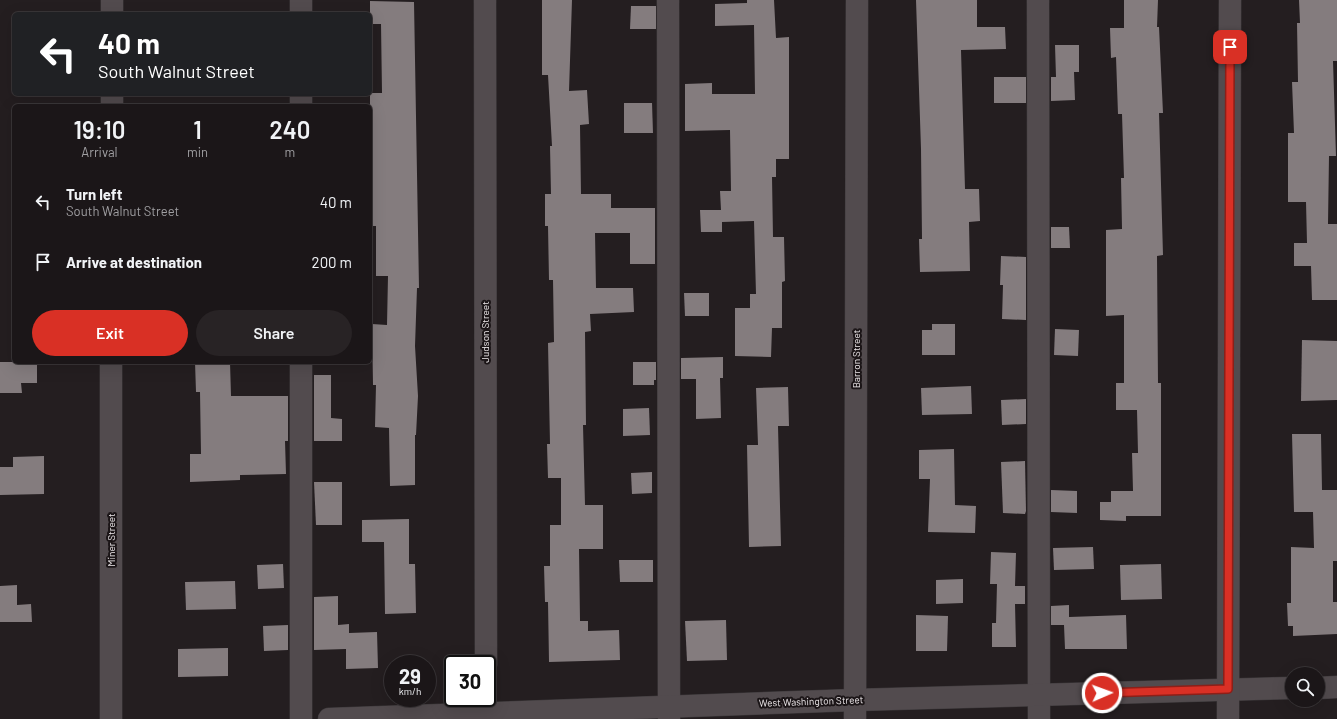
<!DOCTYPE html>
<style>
:root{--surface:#1b1618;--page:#282325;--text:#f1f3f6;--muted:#a09fa2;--line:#393537;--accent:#d93025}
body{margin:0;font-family:Barlow,sans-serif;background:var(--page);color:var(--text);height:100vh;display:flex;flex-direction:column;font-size:15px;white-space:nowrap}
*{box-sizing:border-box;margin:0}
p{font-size:13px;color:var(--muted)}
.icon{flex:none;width:22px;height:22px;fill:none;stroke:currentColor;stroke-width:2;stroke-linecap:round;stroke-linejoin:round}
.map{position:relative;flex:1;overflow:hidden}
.drawer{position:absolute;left:12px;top:104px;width:360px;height:260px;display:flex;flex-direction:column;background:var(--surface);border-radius:6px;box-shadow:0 4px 16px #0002,0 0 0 1px var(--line)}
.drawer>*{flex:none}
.top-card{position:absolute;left:12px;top:12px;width:360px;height:84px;border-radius:6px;box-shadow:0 4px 16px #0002,0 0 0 1px var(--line);background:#202124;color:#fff;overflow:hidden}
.fabs{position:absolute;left:1285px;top:667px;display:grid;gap:8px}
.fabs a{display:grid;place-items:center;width:40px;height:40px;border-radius:50%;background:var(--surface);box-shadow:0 4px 16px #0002,0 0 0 1px var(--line);font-size:20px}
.speed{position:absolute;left:384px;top:655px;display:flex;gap:8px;font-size:20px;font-weight:700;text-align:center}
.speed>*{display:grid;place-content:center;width:52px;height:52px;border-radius:50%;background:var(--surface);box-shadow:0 4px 16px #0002,0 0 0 1px var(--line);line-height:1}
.speed small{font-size:10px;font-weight:400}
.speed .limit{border:2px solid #111;border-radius:6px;background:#fff;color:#111}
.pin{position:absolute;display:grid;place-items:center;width:34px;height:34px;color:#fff;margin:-17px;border-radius:8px;box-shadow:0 2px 6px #0006}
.me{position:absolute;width:44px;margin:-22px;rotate:88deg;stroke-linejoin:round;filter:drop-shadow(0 0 3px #0008)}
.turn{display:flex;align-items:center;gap:14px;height:84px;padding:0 20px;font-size:18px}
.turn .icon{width:52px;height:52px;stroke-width:2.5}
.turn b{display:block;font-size:28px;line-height:34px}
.eta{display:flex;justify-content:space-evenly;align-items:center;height:68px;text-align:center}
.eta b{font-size:24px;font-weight:600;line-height:28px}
.cta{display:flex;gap:8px;margin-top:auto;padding:8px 20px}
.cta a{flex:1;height:46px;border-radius:24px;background:var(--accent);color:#fff;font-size:16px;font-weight:600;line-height:46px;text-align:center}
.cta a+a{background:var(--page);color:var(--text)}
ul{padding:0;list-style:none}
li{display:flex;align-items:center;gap:12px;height:60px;padding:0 20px}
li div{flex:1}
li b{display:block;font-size:15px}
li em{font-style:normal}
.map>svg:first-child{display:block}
.building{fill:#847c7e}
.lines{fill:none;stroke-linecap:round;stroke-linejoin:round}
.minor-casing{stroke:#3e3a3c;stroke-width:23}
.minor{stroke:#524b4e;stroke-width:22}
.route-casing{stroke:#8d1f18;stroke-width:10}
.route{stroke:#d93025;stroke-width:7}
.labels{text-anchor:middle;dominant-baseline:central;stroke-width:4;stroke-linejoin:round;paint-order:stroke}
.street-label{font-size:10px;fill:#eee9eb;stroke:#1b1517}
</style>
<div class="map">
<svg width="1337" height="719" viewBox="0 0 1337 719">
<rect width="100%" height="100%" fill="#241e20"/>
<!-- building -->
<g class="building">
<polygon points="542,0 572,0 569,91 587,90 589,124 580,125 581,194 611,194 611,208 655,208 655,264 630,264 630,233 595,233 596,288 633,288 634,312 590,314 591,331 585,332 586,425 583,425 585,505 603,505 603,549 579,549 580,621 588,621 588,631 619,630 620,660 549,662 548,602 545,602 544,566 550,566 550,525 561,525 561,478 548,478 547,444 550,444 548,343 554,342 553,280 549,280 548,226 545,226 545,194 551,194 550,146 552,146 548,75 542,75"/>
<polygon points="747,0 774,0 776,38 789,37 789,159 776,159 776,177 772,177 773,237 784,237 785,281 782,282 782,328 772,328 771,357 735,356 735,308 750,308 750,294 756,294 754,221 722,222 722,232 701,232 700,210 721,210 720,191 731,191 730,130 685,131 685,84 712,83 712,94 755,94 754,25 715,26 715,4 747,3"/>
<polygon points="916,0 977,0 977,27 1005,27 1006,49 961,50 965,189 979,189 980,221 969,222 970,271 920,272 919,239 922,239 921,149"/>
<polygon points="1124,0 1158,0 1157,27 1159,27 1163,113 1159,113 1163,255 1157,256 1158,383 1161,383 1161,516 1126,516 1126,521 1100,520 1100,502 1111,502 1111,491 1133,491 1132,453 1138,453 1137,410 1116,410 1116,383 1124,383 1124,315 1106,316 1106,230 1122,229 1121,178 1124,178 1122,114 1118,114 1116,57 1111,58 1110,28 1124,28"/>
<polygon points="1299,0 1337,0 1337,61 1333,61 1336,156 1329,156 1328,224 1337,224 1337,300 1312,300 1311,266 1294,266 1294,243 1307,243 1306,202 1288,202 1288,133 1294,133 1292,82 1298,82 1297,23 1300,23"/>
<polygon points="370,1 414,2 419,288 417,288 415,346 418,396 416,435 415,435 415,485 390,486 389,428 375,427 376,385 373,385 372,324 387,325 388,276 376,276 376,226 373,226 372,186 370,186 370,93 382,93 381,24 370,24"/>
<polygon points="631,6 656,6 656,29 630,29"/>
<polygon points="1055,45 1079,45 1079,72 1074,72 1075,100 1051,101 1051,77 1056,77"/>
<rect x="994" y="77" width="32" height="26"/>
<polygon points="624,103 652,103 653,133 624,133"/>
<polygon points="1051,227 1069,227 1070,248 1051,248"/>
<polygon points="1001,256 1026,257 1026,320 1002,319 1003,285 1000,285"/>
<polygon points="684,293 709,293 709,316 685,316"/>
<polygon points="932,324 955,324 955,355 922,355 922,330 932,330"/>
<polygon points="1055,329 1079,330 1078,356 1054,355"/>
<polygon points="1302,340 1337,341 1337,400 1301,401"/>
<polygon points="723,357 723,378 720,378 721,418 696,419 696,379 681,379 681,358"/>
<polygon points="0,362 37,362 37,383 21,383 22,393 0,393"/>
<polygon points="195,362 230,362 231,396 288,396 288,441 285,441 286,474 240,475 240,480 190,482 190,454 201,454 200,392 196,392"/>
<polygon points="633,362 656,362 656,380 654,380 654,385 633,385"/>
<polygon points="314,375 331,375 331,418 342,419 342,441 314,441"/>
<polygon points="971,386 972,414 922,415 921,388"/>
<polygon points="788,387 789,426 778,426 781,546 749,547 747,445 758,445 756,388"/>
<polygon points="1026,399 1026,424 1002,425 1001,400"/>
<polygon points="649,408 650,435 623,436 623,409"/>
<polygon points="1292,434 1321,434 1322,490 1337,490 1337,561 1333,561 1333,602 1337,602 1337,634 1293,636 1293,626 1288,626 1287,603 1291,603 1291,547 1314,548 1313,512 1294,512"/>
<polygon points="954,449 955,505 976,506 975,533 928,532 930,479 919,479 919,450"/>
<polygon points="44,456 44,494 0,495 0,467 13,467 13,457"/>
<polygon points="1025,461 1026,511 1025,514 1003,513 1001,462"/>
<polygon points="652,472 652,493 632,494 631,473"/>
<polygon points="314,482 342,482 342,525 316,525"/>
<polygon points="1051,490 1077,491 1077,513 1051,512"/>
<polygon points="409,519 409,564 415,564 416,613 385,614 384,542 362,542 362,520"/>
<polygon points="1093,547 1094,569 1054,570 1053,548"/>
<polygon points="991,552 1016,553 1015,586 1025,586 1025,604 1015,604 1016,647 992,647 992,623 996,623 997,584 990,584"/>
<polygon points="619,560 653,560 653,582 620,582"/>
<polygon points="283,564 284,588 258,589 257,565"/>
<polygon points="1161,564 1162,599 1121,600 1120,565"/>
<polygon points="963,579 963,603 936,604 936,580"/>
<polygon points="235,581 236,609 186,610 185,582"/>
<polygon points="17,585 17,605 31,604 32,622 0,622 0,586"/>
<polygon points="338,596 338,625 349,624 349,633 377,632 378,668 346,669 346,649 314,650 314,597"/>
<polygon points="1069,605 1069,617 1126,615 1127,649 1065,649 1064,625 1051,625 1051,606"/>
<polygon points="916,615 948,616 947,651 916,651"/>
<polygon points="726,620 727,660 687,661 685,621"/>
<polygon points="288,625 288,650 264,651 263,626"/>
<polygon points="228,648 228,676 178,677 178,649"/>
</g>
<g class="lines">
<!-- minor casing -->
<g class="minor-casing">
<g id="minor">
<polyline points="485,0 486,664"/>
<polyline points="668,0 669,719"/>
<polyline points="1038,0 1039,719"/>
<polyline points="112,14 112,0"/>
<polyline points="301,14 301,0"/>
<polyline points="112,106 112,94"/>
<polyline points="301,106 301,94"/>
<polyline points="1318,688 1337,687"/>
<polyline points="111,719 111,362"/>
<polyline points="301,719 301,362"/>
<polyline points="329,719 855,700 1292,688"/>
<polyline points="855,719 857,0"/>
<polyline points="1228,719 1230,0"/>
</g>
</g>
<!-- minor -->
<use href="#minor" class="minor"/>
</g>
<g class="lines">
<!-- route casing -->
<g class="route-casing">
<polyline id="route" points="1102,693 1228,689 1230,47"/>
</g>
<!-- route -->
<use href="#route" class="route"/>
</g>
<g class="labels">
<!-- street labels -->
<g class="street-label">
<text transform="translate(485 332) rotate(-90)">Judson Street</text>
<text transform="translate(856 359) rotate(-90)">Barron Street</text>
<text transform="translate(111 540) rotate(-90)">Miner Street</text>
<text transform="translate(811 701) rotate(-2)">West Washington Street</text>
</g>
</g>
</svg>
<div class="fabs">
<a><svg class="icon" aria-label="search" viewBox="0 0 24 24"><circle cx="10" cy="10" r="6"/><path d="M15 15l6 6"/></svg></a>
</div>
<div class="speed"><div>29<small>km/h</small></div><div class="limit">30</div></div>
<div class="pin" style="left:1230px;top:47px;background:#d93025"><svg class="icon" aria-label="arrive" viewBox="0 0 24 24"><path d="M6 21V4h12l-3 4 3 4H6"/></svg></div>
<svg class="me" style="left:1102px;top:693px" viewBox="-20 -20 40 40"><circle r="17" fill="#d93025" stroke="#fff" stroke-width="3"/><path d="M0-11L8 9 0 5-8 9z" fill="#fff"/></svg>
<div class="top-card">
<div class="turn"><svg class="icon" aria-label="left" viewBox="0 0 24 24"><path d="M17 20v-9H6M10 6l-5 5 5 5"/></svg><div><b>40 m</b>South Walnut Street</div></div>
</div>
<section class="drawer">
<div class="eta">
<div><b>19:10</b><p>Arrival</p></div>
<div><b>1</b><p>min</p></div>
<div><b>240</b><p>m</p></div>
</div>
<ul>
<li><svg class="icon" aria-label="left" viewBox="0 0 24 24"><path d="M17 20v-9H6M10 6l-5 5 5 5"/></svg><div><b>Turn left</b><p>South Walnut Street</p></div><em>40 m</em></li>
<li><svg class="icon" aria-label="arrive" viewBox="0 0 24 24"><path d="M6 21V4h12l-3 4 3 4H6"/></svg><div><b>Arrive at destination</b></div><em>200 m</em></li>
</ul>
<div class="cta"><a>Exit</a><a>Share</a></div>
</section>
</div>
